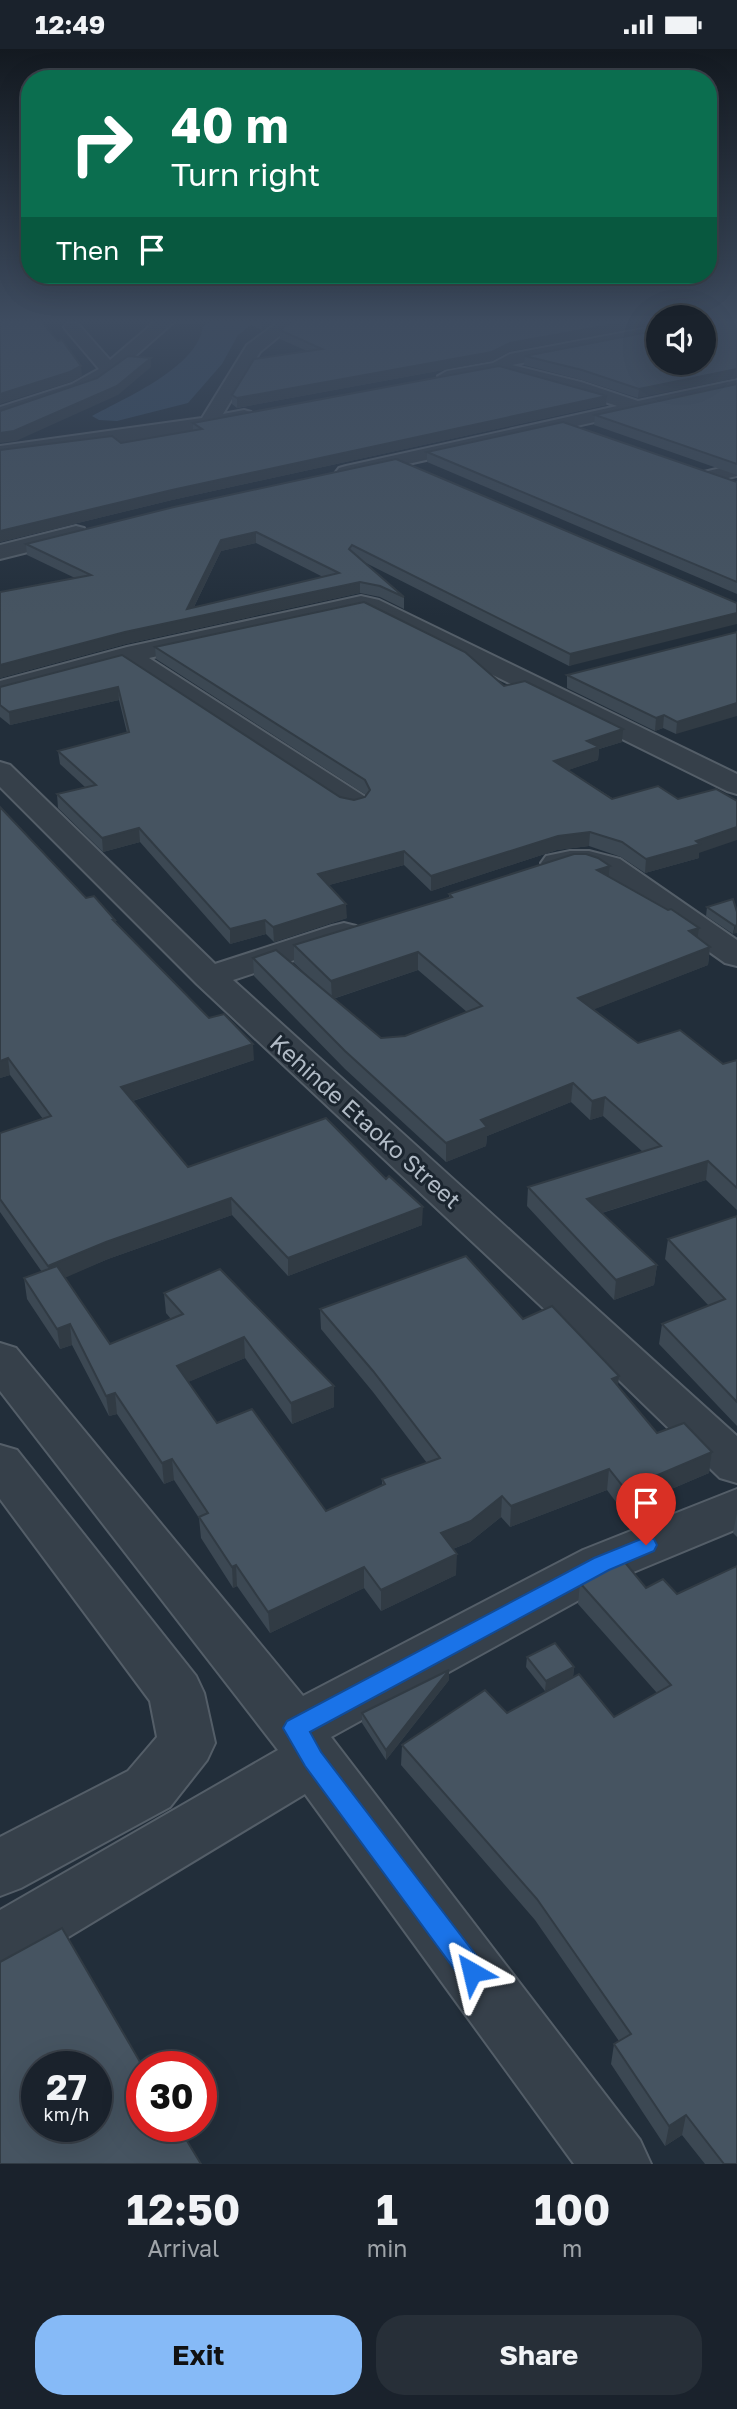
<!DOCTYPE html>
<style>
:root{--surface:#1a222c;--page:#272f38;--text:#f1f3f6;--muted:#9fa4a9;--line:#383f48;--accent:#86baf7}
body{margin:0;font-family:"Golos Text",sans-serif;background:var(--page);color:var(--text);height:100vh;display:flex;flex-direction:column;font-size:26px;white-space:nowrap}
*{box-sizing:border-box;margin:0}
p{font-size:23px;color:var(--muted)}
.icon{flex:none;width:38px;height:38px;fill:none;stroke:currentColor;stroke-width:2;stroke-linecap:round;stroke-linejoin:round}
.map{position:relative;height:2115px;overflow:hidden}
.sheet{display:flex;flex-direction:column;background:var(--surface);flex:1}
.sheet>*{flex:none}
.banner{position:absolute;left:21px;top:21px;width:696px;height:214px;border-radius:28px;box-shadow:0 7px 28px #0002,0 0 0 2px var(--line);background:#0b6e4f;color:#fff;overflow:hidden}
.controls{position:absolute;left:646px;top:256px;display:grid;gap:14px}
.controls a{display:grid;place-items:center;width:70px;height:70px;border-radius:50%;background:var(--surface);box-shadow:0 7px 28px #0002,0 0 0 2px var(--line);font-size:35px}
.speed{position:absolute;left:21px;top:2002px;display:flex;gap:14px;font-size:35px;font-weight:700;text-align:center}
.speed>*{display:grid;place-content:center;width:91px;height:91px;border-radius:50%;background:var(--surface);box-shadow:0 7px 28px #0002,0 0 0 2px var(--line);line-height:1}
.speed small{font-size:18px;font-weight:400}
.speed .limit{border:10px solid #d22;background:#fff;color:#111}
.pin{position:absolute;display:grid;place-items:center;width:60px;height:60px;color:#fff;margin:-72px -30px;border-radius:50% 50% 50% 0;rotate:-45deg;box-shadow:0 0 7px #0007}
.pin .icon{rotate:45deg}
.me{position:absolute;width:77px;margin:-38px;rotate:323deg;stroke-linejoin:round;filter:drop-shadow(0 0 5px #0008)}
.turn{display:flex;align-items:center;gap:24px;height:147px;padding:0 35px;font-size:32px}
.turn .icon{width:91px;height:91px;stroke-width:2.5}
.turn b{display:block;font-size:49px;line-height:60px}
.then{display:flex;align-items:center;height:66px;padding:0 35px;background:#0003;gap:14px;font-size:26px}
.eta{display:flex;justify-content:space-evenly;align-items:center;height:119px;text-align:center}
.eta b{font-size:42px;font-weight:700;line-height:49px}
.cta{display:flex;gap:14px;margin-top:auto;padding:14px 35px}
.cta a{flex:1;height:80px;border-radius:28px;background:var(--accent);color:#111;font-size:28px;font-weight:700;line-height:80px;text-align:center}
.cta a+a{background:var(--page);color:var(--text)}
.status{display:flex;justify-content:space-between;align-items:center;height:49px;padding:0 35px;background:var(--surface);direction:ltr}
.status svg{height:19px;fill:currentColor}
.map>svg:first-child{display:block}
.water{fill:#364b61}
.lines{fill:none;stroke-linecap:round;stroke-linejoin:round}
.street-casing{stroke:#545e68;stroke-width:4}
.street{fill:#36404a;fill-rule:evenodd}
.wall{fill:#3c4853;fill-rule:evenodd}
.shaded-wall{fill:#313b44}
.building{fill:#465461;stroke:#313b44;stroke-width:2;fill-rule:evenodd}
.route{fill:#1a73e8;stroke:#114b97;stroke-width:2}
.labels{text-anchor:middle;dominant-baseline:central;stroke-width:6;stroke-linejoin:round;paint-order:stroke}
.street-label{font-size:23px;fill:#b1bbc6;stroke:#1b252f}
</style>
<div class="status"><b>12:49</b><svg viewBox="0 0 49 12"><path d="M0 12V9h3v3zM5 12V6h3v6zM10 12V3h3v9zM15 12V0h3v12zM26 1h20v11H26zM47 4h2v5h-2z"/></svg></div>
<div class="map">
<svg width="737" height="2115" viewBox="0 0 737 2115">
<rect width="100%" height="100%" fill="#222e3a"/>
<!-- water -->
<path class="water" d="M 214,271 L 258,271 L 238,286 L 222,315 L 188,354 L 117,372 L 99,371 L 92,367 C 125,349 198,318 203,277 Z"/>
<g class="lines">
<!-- street casing -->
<g class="street-casing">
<g id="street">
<polygon points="157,271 176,271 117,323 97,336 0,370 0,358 72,335 99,320 66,281 64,278 66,275 78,275 110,311"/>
<polygon points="281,271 299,271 260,303 223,365 244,361 251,363 253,367 251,371 147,390 0,409 0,397 202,369 247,296"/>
<polygon points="658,277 658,287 512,316 581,333 638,352 737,331 737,341 346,429 339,427 336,423 339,419 346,417 617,357 569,341 499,323 447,332 438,327 447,322 493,314 510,305"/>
<polygon points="737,415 737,427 711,433 704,431 701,427 704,423"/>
<polygon points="76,477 84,479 87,484 84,489 0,510 0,496"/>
<polygon points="361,547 379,551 737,725 737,745 727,742 364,562 149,609 364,747 368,753 364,759 353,762 342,759 123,615 0,648 0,632 127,598"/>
<polygon points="0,713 10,716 215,915 332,877 344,874 356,877 361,884 356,891 233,931 737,1387 737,1434 720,1429 587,1300 197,935 0,738"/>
<path d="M 570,802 L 589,802 L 620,810 L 737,891 L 737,917 L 725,914 L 598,824 C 580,817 563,825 546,821 L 541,814 L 546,807 Z"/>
<polygon points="0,1294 16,1299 303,1647 583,1501 737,1440 737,1480 619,1529 331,1688 640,2091 651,2115 574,2115 305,1745 22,1916 0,1925 0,1861 278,1701 0,1342"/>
<polygon points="0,1396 17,1401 196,1627 204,1644 215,1694 207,1711 170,1758 21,1839 0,1847 0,1788 128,1722 157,1688 150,1652 0,1450"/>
</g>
</g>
<!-- street -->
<use href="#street" class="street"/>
</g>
<!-- wall -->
<g class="wall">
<polygon points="177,271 200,271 195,275 177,274"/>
<polygon points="240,271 278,271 262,281"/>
<polygon points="658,271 658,275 510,302 492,312 237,359 232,355 232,346 307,302 280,290 280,281"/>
<polygon points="658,281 638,349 582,331 524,316 525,307"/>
<polygon points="737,335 737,426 594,376 595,366"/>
<polygon points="607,347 606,356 172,451 0,493 0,401 121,394 193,381 193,374"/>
<polygon points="427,403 737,433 737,545 427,413"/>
<path d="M 174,458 L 737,554 L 569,617 L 364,513 L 404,548 L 404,560 L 380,548 L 360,544 L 126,595 L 0,629 L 0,543 L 75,529 L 27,506 L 26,495 ZM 256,494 L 323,528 L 194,558 L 221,502 Z"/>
<polygon points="737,583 676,685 663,679 655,682 567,639 567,626"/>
<polygon points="155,598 504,637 622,693 599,700 598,711 568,721 699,804 699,809 645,824 621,808 589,797 557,801 431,842 404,816 329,836 347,869 274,893 266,885 230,895 140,793 103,803 58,759 57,745 85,738 60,715 58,702 127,684 119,651 10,676 0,668 0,638 122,606 340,748 354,751 365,748 366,746 156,610"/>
<polygon points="0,758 86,849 115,871 116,874 209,969 254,1011 133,1052 188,1118 422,1176 288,1227 232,1166 108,1210 65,1228 110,1295 171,1270 166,1264 164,1244 334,1337 334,1358 292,1375 245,1309 188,1333 217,1374 326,1462 382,1436 382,1430 427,1414 373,1343 321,1280 320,1260 523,1270 618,1337 657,1384 712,1403 709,1424 622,1461 607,1441 510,1478 501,1468 470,1493 453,1500 456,1526 381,1562 364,1539 270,1584 237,1537 233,1539 201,1489 199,1469 174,1431 164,1435 117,1365 109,1367 72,1296 60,1300 27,1250 24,1229 42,1223 0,1163 0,1084 43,1070 10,1026 0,1029"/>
<path d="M 610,817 L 609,828 L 710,898 L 708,916 L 594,960 L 638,994 L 723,1015 L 737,1011 L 737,1161 L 706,1131 L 602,1164 L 657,1216 L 654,1236 L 614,1251 L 527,1157 L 528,1138 L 643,1103 L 603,1067 L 590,1071 L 571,1053 L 487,1087 L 486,1097 L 446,1113 L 345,1020 L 254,927 L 253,909 L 316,935 L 294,914 L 294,896 L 449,849 L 449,845 ZM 418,921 L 467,963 L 405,987 L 381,989 L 333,950 Z"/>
<polygon points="707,858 737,863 733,885 706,867"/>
<polygon points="737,1167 737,1377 659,1295 662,1275 709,1257 665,1210 668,1190"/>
<polygon points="737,1464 737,1488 733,1484"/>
<polygon points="737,1515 737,2115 705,2115 682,2086 665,2097 611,2015 614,1995 619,1992 535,1871 401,1716 402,1696 507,1664 614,1668 657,1644 578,1555 580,1534 646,1539 677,1545 737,1518"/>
<polygon points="527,1608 574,1618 573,1628 545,1642 526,1618"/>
<polygon points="449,1631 386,1711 362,1674 362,1664"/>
</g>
<!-- shaded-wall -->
<g class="shaded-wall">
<polygon points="265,271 278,271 262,281 262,273"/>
<polygon points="637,271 658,271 658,275 510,302 492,312 237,359 237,349 510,294"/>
<polygon points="151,309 151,318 118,346 16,392 0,394 0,384"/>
<polygon points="81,317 82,327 71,333 0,355 0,345"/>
<polygon points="737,320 737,329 638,349 639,340"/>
<polygon points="607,347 606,356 172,451 0,493 0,482 172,441"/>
<polygon points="256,483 256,494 221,502 188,570 360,533 360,544 126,595 0,629 0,616 187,560 221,491"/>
<polygon points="737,564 737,575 569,617 570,605"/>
<polygon points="118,638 119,651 10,676 9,663"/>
<polygon points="737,654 737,667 676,685 677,673"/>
<polygon points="664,666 663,679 655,682 656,669"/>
<polygon points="623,680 622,693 599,700 598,711 554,726 554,712 587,692"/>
<polygon points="737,778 737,791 699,804 699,809 645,824 646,810"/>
<polygon points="139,779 140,793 103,803 102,789"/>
<polygon points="590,783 589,797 557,801 431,842 431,827 558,787"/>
<polygon points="404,802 404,816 318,839 318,825"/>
<polygon points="610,817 608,835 597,821"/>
<polygon points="346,855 347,869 274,893 273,878"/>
<polygon points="265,871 266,885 230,895 230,880"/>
<polygon points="737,876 737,884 733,885 735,877"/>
<polygon points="699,879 696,897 689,882"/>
<polygon points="710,898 708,916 577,967 578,949"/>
<polygon points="418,903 418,921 332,950 331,932"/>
<polygon points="253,995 254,1011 123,1055 121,1038"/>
<polygon points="8,1009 10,1026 0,1029 0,1012"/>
<polygon points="573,1034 571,1053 487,1087 486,1097 446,1113 446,1094 481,1071"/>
<polygon points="605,1048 603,1067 590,1071 592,1052"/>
<polygon points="708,1112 706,1131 585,1169 587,1150"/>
<polygon points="231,1149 232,1166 108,1210 51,1235 48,1217 106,1193"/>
<polygon points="423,1158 422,1176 288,1227 288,1209"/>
<polygon points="657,1216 654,1236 614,1251 616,1231"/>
<polygon points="70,1275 72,1296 60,1300 57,1280"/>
<polygon points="244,1288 245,1309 179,1337 177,1317"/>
<polygon points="619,1327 617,1348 612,1330"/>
<polygon points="334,1337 334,1358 292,1375 291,1354"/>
<polygon points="115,1344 117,1365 109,1367 106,1347"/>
<polygon points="712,1403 709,1424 622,1461 625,1440"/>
<polygon points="172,1410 174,1431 164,1435 162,1414"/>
<polygon points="609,1420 607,1441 510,1478 511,1457"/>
<polygon points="502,1447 501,1468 470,1493 440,1505 441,1484"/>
<polygon points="457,1505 456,1526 381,1562 381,1541"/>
<polygon points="236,1516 237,1537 233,1539 232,1518"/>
<polygon points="364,1518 364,1539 270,1584 268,1563"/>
<polygon points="574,1618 573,1628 545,1642 546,1632"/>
<polygon points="449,1621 449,1631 386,1711 386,1701"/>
<polygon points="686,2066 682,2086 665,2097 669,2077"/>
</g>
<!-- building -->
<g class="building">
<polygon points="0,271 40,271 58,292 62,291 81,317 70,323 0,345"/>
<polygon points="293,271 637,271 510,294 492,303 237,349 232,346 254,310 322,300 280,281"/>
<polygon points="704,271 705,273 715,271 737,271 737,320 639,340 582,321 525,307 658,281 658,313 704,313"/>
<polygon points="128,307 151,309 117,337 14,382 0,384 0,362 97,329"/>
<polygon points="499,317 607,347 172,441 0,482 0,401 112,387 121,394 202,380 193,374"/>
<polygon points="737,335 737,415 595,366"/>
<polygon points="563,373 737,433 737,533 427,403"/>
<path d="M 396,410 L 737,554 L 737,564 L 570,605 L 352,496 L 349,500 L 404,548 L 380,537 L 360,533 L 125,583 L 0,616 L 0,543 L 91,526 L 26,495 L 174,458 ZM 256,483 L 339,524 L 187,560 L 221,491 Z"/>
<polygon points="364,553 465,603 504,637 525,632 623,680 587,692 599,698 554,712 612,750 658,737 678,750 716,740 737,752 737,778 696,792 700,795 646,810 622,793 590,783 558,787 431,827 404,802 318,825 346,855 273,878 265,871 230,880 139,779 102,789 57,745 96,736 58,702 129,683 118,638 9,663 0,656 0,638 122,606 340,748 354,751 365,748 370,741 365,731 155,598"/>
<polygon points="737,583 737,654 677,673 664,666 656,669 567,626"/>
<polygon points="0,758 86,849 94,847 115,871 113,871 209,969 224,965 253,995 121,1038 188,1118 326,1069 386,1130 389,1127 423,1158 288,1209 231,1149 106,1193 48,1217 0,1150 0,1084 51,1067 8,1009 0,1012"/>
<polygon points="574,805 586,805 598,809 610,817 597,821 668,861 671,860 699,879 689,882 710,898 578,949 638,994 680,981 723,1015 737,1011 737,1139 708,1112 587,1150 657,1216 616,1231 528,1138 661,1097 605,1048 592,1052 573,1034 481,1071 487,1078 446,1094 345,1002 253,909 276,901 381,989 405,987 482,957 418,903 331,932 294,896 452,848 449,845"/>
<polygon points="733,850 737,863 737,876 735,877 707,858"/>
<polygon points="737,1167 737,1353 662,1275 725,1250 668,1190"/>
<polygon points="466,1207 523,1270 552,1257 619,1327 612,1330 657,1384 684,1374 712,1403 625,1440 609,1420 511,1457 502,1447 471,1472 441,1484 457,1505 381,1541 364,1518 268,1563 236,1516 232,1518 199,1468 208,1464 172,1410 162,1414 115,1344 106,1347 70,1275 57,1280 24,1229 57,1217 110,1295 183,1265 164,1244 220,1220 334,1337 291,1354 244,1288 177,1317 217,1374 252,1360 326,1462 385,1435 382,1430 440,1409 373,1322 320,1260"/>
<polygon points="623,1511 646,1539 663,1530 677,1545 737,1517 737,2115 724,2115 686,2066 669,2077 614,1995 631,1985 594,1932 537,1850 402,1696 485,1641 507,1664 579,1625 614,1668 671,1636 580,1534"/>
<polygon points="555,1594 574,1618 546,1632 527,1608"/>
<polygon points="449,1621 401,1682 386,1701 362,1664"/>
<path d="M 62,1879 L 143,2018 L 142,2018 L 142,2077 L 178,2077 L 201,2115 L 0,2115 L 0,1913 ZM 37,2018 L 96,2018 L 96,2077 L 37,2077 Z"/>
</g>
<!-- sky -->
<linearGradient id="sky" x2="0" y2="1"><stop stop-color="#131920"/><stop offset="0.48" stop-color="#3e4c60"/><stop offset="1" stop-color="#3e4c60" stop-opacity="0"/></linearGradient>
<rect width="737" height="567" fill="url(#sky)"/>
<!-- route -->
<polygon class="route" points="646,1488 654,1490 657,1496 654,1502 609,1521 310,1683 321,1703 482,1914 486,1923 482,1932 472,1936 463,1932 305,1717 283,1679 287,1672 594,1509"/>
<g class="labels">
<!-- street labels -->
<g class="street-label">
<text transform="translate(366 1072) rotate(42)">Kehinde Etaoko Street</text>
</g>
</g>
</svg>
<div class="controls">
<a><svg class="icon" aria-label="sound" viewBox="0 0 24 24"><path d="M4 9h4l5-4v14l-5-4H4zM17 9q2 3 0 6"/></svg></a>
</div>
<div class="speed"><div>27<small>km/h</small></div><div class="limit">30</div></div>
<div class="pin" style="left:646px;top:1496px;background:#d93025"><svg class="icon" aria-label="arrive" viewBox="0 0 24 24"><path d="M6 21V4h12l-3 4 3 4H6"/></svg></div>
<svg class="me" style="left:472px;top:1923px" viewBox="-20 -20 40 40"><path d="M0-17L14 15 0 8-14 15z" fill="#1a73e8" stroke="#fff" stroke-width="4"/></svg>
<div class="banner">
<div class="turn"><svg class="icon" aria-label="right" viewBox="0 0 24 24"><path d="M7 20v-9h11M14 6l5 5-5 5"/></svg><div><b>40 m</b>Turn right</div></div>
<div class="then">Then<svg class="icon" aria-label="arrive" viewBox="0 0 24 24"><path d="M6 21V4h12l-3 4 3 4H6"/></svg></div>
</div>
</div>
<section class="sheet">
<div class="eta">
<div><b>12:50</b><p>Arrival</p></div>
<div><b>1</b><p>min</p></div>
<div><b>100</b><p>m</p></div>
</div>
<div class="cta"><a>Exit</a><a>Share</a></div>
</section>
